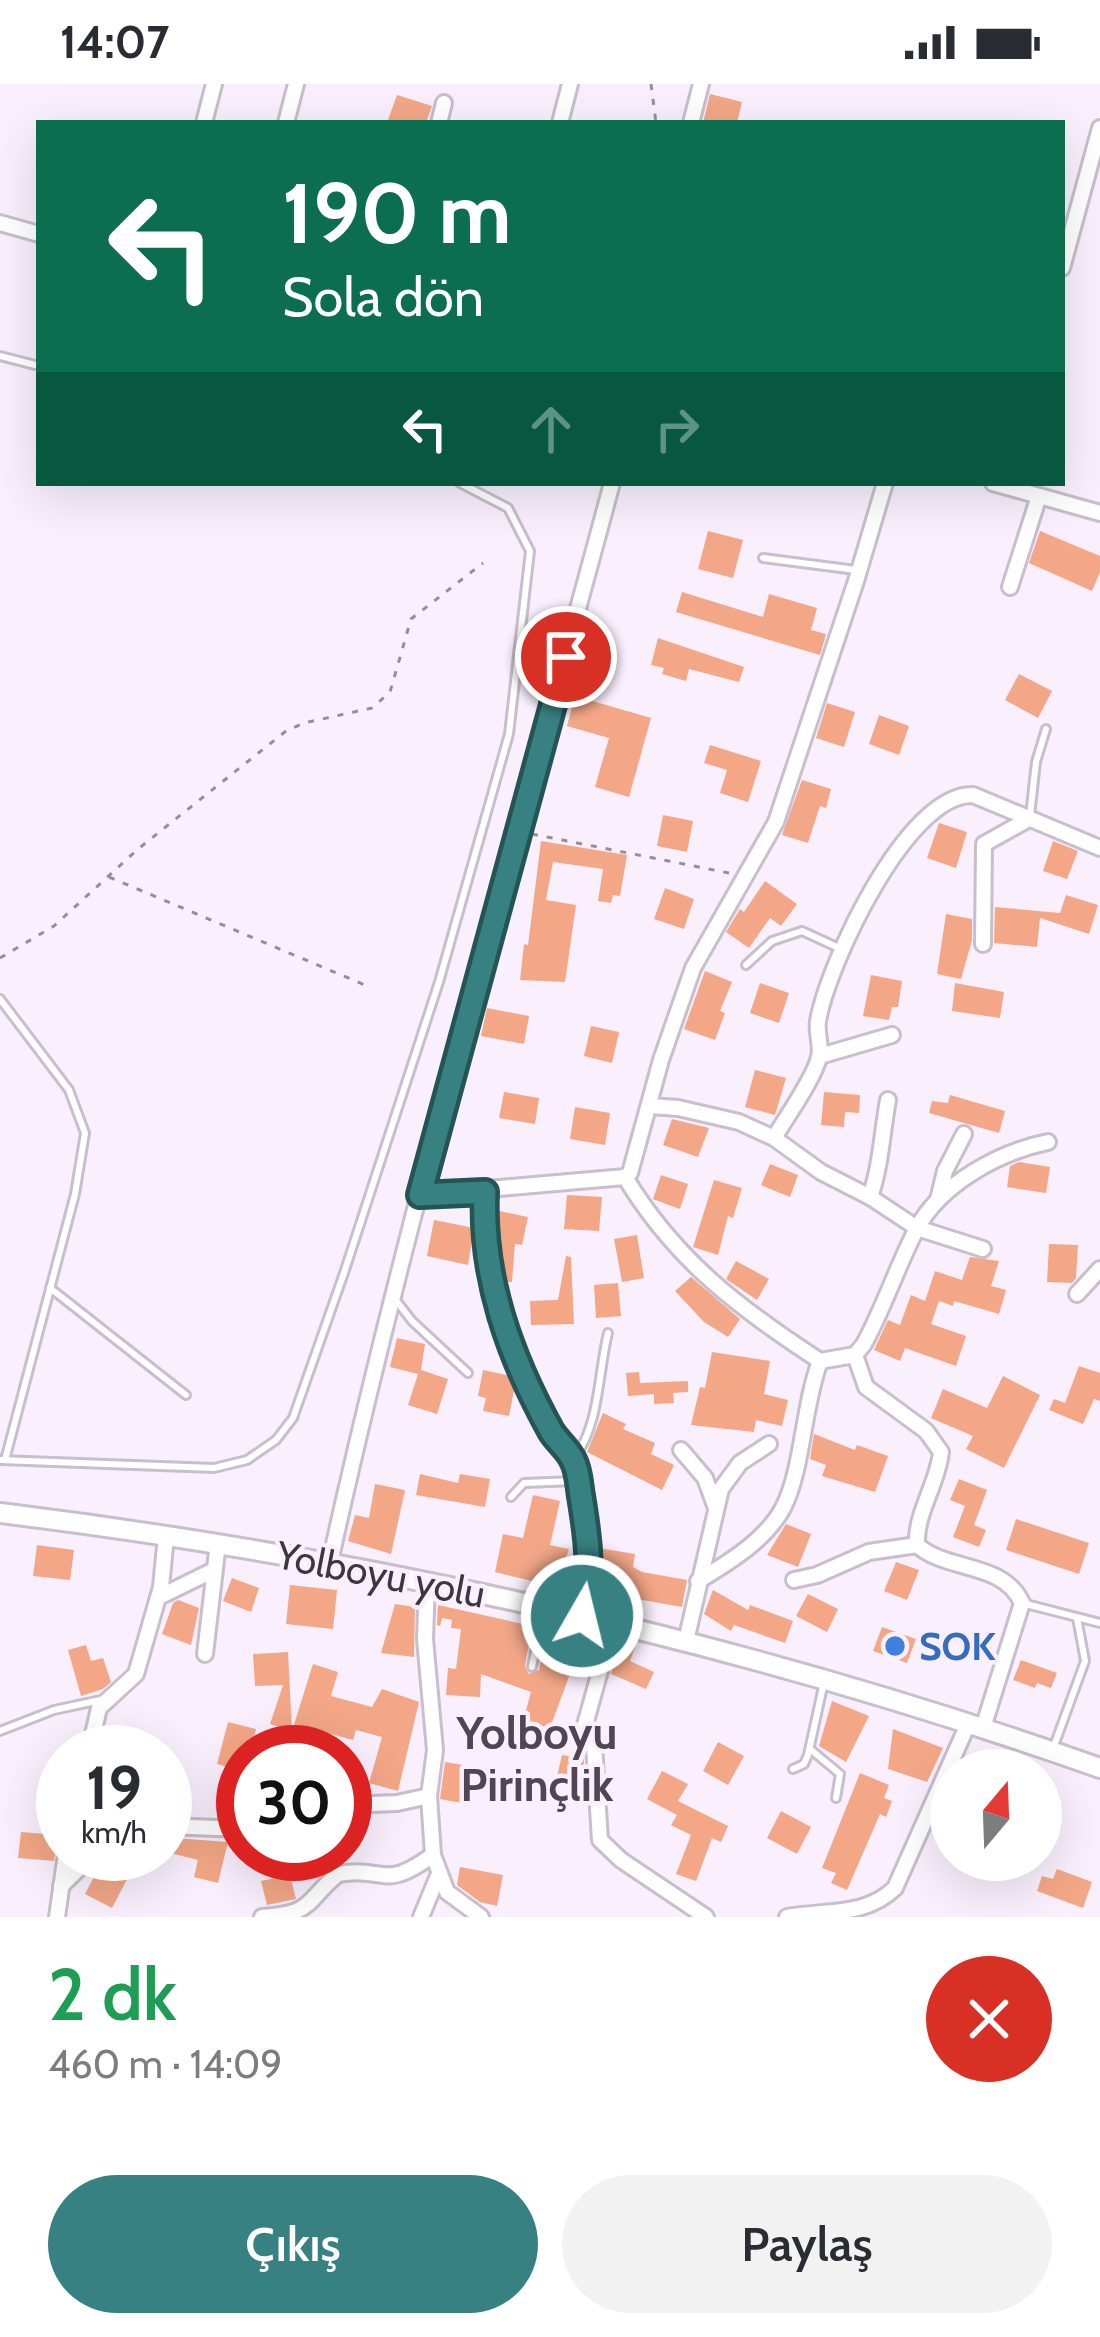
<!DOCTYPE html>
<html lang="tr">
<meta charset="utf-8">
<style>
:root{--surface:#fff;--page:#f2f2f3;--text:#2b2b33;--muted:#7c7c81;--accent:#388182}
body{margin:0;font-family:Cabin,sans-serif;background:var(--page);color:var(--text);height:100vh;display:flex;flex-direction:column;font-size:45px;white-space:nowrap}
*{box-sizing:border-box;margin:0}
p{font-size:39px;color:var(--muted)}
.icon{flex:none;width:66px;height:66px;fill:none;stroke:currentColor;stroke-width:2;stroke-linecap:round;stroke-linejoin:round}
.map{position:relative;height:1833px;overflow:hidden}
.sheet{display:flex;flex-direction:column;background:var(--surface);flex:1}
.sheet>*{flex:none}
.guide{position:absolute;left:36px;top:36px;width:1029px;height:366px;border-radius:0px;box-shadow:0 12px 48px #0002;background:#0b6e4f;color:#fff;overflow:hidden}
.needle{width:78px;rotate:19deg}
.fabs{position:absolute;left:930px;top:1665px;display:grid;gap:24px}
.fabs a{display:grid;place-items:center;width:132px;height:132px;border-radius:50%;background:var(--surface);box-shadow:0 12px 48px #0002;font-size:60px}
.speed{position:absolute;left:36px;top:1641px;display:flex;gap:24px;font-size:60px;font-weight:700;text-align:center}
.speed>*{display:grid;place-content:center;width:156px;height:156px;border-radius:50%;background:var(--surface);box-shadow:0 12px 48px #0002;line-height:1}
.speed small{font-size:30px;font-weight:400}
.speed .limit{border:18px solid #d22;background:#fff;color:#111}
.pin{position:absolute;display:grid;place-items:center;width:102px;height:102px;color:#fff;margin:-51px;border:6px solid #fff;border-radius:50%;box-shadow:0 3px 12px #0007}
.me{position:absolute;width:132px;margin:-66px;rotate:8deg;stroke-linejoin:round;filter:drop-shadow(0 0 9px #0008)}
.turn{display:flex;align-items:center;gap:42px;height:252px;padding:0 48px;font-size:54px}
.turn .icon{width:156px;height:156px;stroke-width:2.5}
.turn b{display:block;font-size:84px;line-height:102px}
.lanes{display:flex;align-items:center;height:114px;padding:0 48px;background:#0003;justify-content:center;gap:60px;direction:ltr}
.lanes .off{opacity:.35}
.round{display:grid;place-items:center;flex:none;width:126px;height:126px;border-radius:63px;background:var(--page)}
.overview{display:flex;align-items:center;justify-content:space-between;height:204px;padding:0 48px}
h1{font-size:72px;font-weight:600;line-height:90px;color:#1e9e55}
.button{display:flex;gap:24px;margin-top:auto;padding:24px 48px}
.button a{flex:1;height:138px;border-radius:72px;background:var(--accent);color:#fff;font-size:48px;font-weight:600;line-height:138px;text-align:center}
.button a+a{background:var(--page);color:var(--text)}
.status{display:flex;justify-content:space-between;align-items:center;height:84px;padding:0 60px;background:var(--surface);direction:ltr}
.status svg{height:33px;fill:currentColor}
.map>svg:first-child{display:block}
.building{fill:#f3a787}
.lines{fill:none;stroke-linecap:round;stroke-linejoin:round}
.lane-casing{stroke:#c9becc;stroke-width:12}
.street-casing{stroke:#c9becc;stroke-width:20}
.secondary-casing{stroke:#c9becc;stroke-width:24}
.path{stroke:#958e98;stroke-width:3;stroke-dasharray:6 9;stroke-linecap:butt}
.lane{stroke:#fff;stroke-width:6}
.street{stroke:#fff;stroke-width:14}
.secondary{stroke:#fff;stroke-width:18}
.route-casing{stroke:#245454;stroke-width:30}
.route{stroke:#388182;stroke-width:21}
.shop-dot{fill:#3f7fe0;stroke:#f9effd;stroke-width:4.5}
.labels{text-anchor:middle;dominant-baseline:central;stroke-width:9;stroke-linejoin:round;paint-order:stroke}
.street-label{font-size:39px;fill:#3b373d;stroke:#f9effd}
.shop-label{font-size:39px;font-weight:bold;fill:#366cbe;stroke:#f9effd;text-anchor:start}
.quarter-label{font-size:45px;font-weight:bold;fill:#4f4652;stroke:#f9effd}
</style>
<div class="status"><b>14:07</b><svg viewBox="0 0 49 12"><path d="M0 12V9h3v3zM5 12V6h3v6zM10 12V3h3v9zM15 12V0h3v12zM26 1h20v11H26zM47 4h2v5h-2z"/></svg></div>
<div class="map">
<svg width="1100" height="1833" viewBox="0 0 1100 1833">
<rect width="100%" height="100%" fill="#f9effd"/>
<!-- building -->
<g class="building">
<polygon points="710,10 742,18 737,39 703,39"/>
<polygon points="397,11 432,22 426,39 388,36"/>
<polygon points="708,447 743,456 733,494 698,485"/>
<polygon points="1040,447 1100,472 1100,488 1092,507 1029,479"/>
<polygon points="682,508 763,533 769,510 817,524 811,546 826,550 820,571 676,528"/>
<polygon points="658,554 744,583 739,598 689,585 686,597 662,590 664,584 651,581"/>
<polygon points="1019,590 1052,607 1038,634 1005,616"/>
<polygon points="575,612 651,634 629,713 595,703 609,654 567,642"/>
<polygon points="827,619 855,628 844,663 816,654"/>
<polygon points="879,631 909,642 899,671 869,660"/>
<polygon points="710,661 761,677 748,718 720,709 727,686 704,679"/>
<polygon points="802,696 831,705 826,724 820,722 808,759 782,751"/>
<polygon points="663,731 693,737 687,768 657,762"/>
<polygon points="939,739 967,748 956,784 927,774"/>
<polygon points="541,757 627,771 620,812 613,811 611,819 598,817 603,785 553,778 546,816 576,821 565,898 520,896 524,860 528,861"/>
<polygon points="1053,757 1078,767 1067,795 1043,787"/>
<polygon points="765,797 797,820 781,842 770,834 749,864 726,848 740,825 744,828"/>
<polygon points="665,804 694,815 684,845 654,835"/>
<polygon points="1066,811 1098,821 1089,850 1040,834 1037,863 994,859 995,823 1060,829"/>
<polygon points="946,830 972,835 972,856 961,895 937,890"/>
<polygon points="705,887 732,898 720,927 725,929 715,956 684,945"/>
<polygon points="871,891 902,897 898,923 892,923 889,936 863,932"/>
<polygon points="760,899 789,909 779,939 750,929"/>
<polygon points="955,899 1004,908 1000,934 952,927"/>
<polygon points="487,924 529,932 524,960 481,952"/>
<polygon points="591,942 619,948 612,979 584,972"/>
<polygon points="755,986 786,994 775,1031 745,1023"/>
<polygon points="504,1008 539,1014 535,1040 499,1034"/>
<polygon points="824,1008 860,1011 859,1029 845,1028 844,1043 821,1041"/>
<polygon points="950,1011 1005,1027 999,1049 929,1029 932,1017 948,1019"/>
<polygon points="575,1023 610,1029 605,1061 570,1055"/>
<polygon points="672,1035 709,1044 698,1073 663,1061"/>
<polygon points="1019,1078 1050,1083 1046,1109 1007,1103 1010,1082"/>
<polygon points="770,1080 798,1091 790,1113 761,1101"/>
<polygon points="661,1091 688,1100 680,1125 653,1115"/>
<polygon points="714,1096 742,1104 733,1134 728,1132 718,1171 693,1163"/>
<polygon points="567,1111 602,1113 599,1147 564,1145"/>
<polygon points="499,1127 528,1133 522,1161 515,1160 512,1198 504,1198 496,1139"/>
<polygon points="434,1136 474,1144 468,1181 427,1172"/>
<polygon points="637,1151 644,1194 622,1198 614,1155"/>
<polygon points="1049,1160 1078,1161 1076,1194 1072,1199 1047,1198"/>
<polygon points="566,1172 571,1173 574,1240 531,1241 530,1217 558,1216"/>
<polygon points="970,1173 999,1177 991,1202 1006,1206 999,1230 954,1217 953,1222 939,1217 931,1240 966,1252 956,1282 905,1264 900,1277 874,1266 888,1236 900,1241 911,1211 925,1217 935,1187 962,1196"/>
<polygon points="736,1177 769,1195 757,1216 726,1195"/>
<polygon points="691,1193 740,1235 728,1253 704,1238 675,1207"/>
<polygon points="618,1199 621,1232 596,1234 594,1201"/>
<polygon points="397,1254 425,1260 421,1286 448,1295 437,1330 408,1321 418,1290 390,1283"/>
<polygon points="712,1268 770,1277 764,1310 788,1316 782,1342 756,1336 754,1348 691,1341 700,1303 705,1304"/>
<polygon points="1079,1282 1100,1289 1100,1317 1094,1315 1083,1340 1049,1326 1054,1315 1065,1319"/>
<polygon points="483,1286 511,1292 515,1301 509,1332 483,1327 486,1314 478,1312"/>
<polygon points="639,1288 640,1299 688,1297 688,1308 673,1309 674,1319 654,1320 654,1310 628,1312 626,1289"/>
<polygon points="1003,1292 1040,1311 1004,1384 966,1365 973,1352 931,1334 943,1305 987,1324"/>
<polygon points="603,1329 626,1340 623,1345 655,1359 651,1370 674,1381 662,1406 587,1368"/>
<polygon points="814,1350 855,1366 857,1361 888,1372 875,1408 822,1392 826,1381 810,1375"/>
<polygon points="420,1390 458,1399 460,1390 490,1395 485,1423 416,1411"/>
<polygon points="959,1395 987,1406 974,1441 986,1446 979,1463 953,1453 965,1422 950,1416"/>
<polygon points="375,1400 405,1406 391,1470 348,1457 355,1431 369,1434"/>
<polygon points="533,1411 560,1417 550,1461 569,1465 564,1479 571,1485 564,1505 495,1488 503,1450 523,1454"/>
<polygon points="1016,1435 1089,1459 1079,1490 1006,1466"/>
<polygon points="786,1440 811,1450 798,1483 767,1471"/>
<polygon points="37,1461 74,1466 70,1496 33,1492"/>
<polygon points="599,1464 635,1470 633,1483 642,1488 687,1496 682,1523 597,1508"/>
<polygon points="896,1478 919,1486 907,1516 884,1507"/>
<polygon points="232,1494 259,1504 251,1528 223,1517"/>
<polygon points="290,1501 337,1506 333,1545 286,1540"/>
<polygon points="713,1506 748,1526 750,1521 793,1537 785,1559 734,1541 731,1547 704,1530"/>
<polygon points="808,1510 838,1525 827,1548 796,1532"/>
<polygon points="178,1516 199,1524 191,1561 162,1550 173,1519"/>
<polygon points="395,1520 415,1523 414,1573 381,1569"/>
<polygon points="438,1521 532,1542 525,1582 529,1590 539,1586 547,1546 596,1558 589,1583 574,1579 550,1644 523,1637 531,1608 481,1590 480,1613 446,1611 448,1584 456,1585 461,1545 451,1544 452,1536 442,1534 440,1542 437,1541"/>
<polygon points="882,1543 916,1555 907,1579 873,1567"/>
<polygon points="620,1557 635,1563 630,1577 654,1588 646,1605 611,1590"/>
<polygon points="86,1561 91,1577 103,1574 111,1598 103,1605 81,1612 68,1566"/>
<polygon points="288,1568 292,1647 313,1580 338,1588 331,1612 372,1623 382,1605 419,1618 398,1707 369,1699 382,1653 356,1646 353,1656 321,1647 319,1656 270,1640 283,1601 255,1602 253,1570"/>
<polygon points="1021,1576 1057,1589 1051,1604 1037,1599 1035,1604 1013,1596"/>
<polygon points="832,1617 869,1632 846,1678 819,1662"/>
<polygon points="228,1638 256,1645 250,1668 243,1668 243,1687 217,1680"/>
<polygon points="893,1645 943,1664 927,1698 888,1685"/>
<polygon points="718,1658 744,1672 728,1701 703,1687"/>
<polygon points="562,1671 584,1675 583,1707 555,1701"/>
<polygon points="445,1678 474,1683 467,1720 440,1715"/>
<polygon points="662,1687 688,1700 678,1717 728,1742 721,1758 712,1754 696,1797 676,1790 691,1751 671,1741 677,1731 647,1715"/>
<polygon points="860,1689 889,1701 884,1714 892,1717 886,1733 880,1730 847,1806 831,1799 836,1789 822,1784"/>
<polygon points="781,1727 811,1743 797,1770 767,1754"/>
<polygon points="21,1748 58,1751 54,1777 18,1774"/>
<polygon points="174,1754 228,1758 218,1799 194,1793 198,1776 170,1769"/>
<polygon points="106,1770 117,1770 135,1780 112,1824 85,1810"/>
<polygon points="460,1783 503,1791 497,1822 480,1818 457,1801"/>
<polygon points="1057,1785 1092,1798 1083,1824 1037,1807 1042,1792 1053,1795"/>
<polygon points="290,1791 296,1815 267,1821 261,1797"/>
</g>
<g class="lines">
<!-- lane casing -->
<g class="lane-casing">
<g id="lane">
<polyline points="0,272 39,282"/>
<polyline points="763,474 856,486"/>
<polyline points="1030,732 1036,678 1046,645"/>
<polyline points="746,881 772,857 802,847 839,864"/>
<polyline points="0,915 69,1006 85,1049 75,1110 5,1376"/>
<polyline points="50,1204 186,1311"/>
<polyline points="395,1215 412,1237 468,1289"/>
<path d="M 575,1373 C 600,1339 598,1289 608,1249"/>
<polyline points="0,1376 214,1384 247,1376 276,1356 293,1334 344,1189 439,898 509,650 530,467 508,424 460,399"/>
<polyline points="511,1413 524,1399 575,1397"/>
<polyline points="1026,1520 1100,1539"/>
<polyline points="532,1583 543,1527"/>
<polyline points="0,1647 54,1626 105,1615"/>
<polyline points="1054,1662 1085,1577 1077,1534"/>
<polyline points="810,1665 840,1690 836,1714"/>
<polyline points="793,1685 804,1680 808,1671 824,1598"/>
</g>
</g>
<!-- street casing -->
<g class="street-casing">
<g id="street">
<polyline points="204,39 214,0"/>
<polyline points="286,39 296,0"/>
<polyline points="439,39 444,19"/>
<polyline points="560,39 570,0"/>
<polyline points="691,39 701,0"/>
<polyline points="0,139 39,150"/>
<polyline points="1062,184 1100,44"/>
<polyline points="993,399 1100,429"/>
<polyline points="1010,503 1039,412"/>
<polyline points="983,860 984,760 1029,735"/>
<polyline points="820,972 892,951"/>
<polyline points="650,1022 678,1024 739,1038 774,1054 821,1088 870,1113 917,1144 983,1165"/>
<path d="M 774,1054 C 785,1035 815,993 819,973 C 822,962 816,949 818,937 C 828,880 907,709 973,711 L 1100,764"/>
<path d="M 625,1093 C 675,1176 740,1225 820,1277 L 855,1271 L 864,1260 C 884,1223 897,1183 916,1146 C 940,1100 999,1068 1048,1058"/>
<path d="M 485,1108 C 481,1193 509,1273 551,1346 C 557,1357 568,1365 573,1376 C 579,1387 579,1401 581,1412 C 589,1459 591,1485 582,1532"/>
<polyline points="420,1111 625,1093 630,1089 661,976 693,884 776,738 856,497 885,399"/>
<path d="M 870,1113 C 881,1081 882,1049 888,1016"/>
<polyline points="938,1116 945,1087 964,1050"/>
<polyline points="1077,1210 1100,1185"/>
<path d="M 855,1271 L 866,1303 L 926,1347 L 941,1368 C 938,1399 915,1430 917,1461 C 947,1488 1003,1477 1022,1519 L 983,1644"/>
<polyline points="681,1366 705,1394 716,1424"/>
<path d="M 330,1478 C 410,1115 516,758 612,399"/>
<polyline points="794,1496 817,1491 869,1468 917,1461"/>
<path d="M 698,1497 C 728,1479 766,1456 783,1424 C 803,1385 803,1322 820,1277"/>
<polyline points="427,1498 425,1555 435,1666 429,1712 433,1771 447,1808 481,1833"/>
<polyline points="159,1513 214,1486"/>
<polyline points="613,1540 585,1641 594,1661 600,1756 621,1776 706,1833"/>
<polyline points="686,1557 721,1405 740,1379 769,1360"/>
<polyline points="205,1570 218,1459"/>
<polyline points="89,1668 99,1624 136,1590 161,1503 166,1452"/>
<polyline points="345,1721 397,1719 429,1712"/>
<polyline points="165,1742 243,1745"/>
<polyline points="61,1802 94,1770"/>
<polyline points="57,1833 66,1770"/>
<path d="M 262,1833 C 315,1829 304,1818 338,1790 C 388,1782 381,1808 433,1771"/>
<polyline points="421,1833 438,1792"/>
<path d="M 787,1833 C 826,1826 865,1833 895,1804 L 968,1640"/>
</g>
</g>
<!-- secondary casing -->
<g class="secondary-casing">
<path id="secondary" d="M 0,1429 C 375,1475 744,1558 1100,1684"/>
</g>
<!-- path -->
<g class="path">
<polyline points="651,0 656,39"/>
<polyline points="532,750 729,789"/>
<polyline points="109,793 365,901"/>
<polyline points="0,874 54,842 138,765 286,647 304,639 372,624 390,608 411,535 483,479"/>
</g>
<!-- lane -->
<use href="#lane" class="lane"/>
<!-- street -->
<use href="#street" class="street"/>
<!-- secondary -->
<use href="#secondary" class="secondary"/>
</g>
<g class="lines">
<!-- route casing -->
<g class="route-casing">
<path id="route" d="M 566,573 L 420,1111 L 485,1108 C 481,1193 510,1273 551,1347 C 557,1357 568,1365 573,1376 C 579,1387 579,1401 581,1412 C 589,1461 592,1482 582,1532"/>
</g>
<!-- route -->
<use href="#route" class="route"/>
</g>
<!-- markers -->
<circle class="shop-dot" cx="895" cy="1562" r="12"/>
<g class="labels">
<!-- street labels -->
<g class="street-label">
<text transform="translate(381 1490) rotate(11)">Yolboyu yolu</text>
</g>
<!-- shop labels -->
<g class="shop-label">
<text x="919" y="1562">SOK</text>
</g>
<!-- quarter labels -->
<g class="quarter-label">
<text x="537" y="1649">Yolboyu<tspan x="537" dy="52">Pirinçlik</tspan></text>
</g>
</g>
</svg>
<div class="fabs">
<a><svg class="needle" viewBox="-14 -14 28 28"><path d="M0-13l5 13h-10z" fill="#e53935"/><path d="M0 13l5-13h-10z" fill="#7c7c81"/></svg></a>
</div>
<div class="speed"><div>19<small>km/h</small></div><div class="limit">30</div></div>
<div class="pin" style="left:566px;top:573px;background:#d93025"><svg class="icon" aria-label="arrive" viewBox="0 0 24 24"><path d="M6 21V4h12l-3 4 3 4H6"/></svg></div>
<svg class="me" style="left:582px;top:1532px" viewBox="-20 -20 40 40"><circle r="17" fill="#388182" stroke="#fff" stroke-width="3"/><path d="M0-11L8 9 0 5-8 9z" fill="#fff"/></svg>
<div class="guide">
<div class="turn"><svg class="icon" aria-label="left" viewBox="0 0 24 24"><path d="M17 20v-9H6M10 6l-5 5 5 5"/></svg><div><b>190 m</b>Sola dön</div></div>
<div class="lanes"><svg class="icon" aria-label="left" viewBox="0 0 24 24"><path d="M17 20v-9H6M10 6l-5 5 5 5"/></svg><svg class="icon off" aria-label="ahead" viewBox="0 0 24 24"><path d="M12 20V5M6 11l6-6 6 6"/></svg><svg class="icon off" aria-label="right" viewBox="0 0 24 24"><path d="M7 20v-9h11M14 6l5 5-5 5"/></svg></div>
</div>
</div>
<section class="sheet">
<div class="overview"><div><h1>2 dk</h1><p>460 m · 14:09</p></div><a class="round" style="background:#d93025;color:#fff"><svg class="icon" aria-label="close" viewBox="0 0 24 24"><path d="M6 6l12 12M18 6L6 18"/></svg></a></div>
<div class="button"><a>Çıkış</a><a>Paylaş</a></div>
</section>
